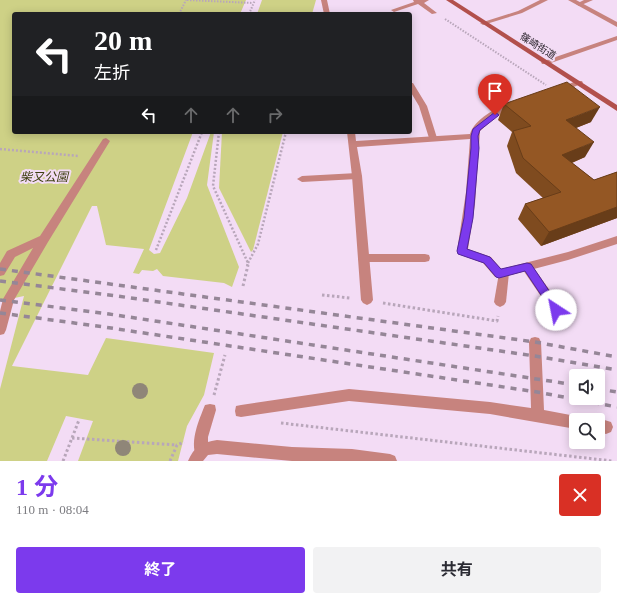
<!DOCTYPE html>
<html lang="ja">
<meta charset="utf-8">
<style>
:root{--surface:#fff;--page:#f2f2f3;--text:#2b2b33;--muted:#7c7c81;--accent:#7c3aed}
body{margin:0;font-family:"Times New Roman","Noto Sans JP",serif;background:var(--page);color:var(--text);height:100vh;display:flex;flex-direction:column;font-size:15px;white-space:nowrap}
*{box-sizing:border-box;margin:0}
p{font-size:13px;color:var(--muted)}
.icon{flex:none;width:22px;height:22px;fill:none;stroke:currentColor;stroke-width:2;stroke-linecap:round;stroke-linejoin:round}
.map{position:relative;height:461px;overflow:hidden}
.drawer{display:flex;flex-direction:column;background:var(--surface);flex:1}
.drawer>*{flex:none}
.top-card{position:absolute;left:12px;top:12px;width:400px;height:122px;border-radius:4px;box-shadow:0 2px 10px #0003;background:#202124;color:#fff;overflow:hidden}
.controls{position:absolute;left:569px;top:369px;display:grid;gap:8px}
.controls a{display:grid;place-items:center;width:36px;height:36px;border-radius:4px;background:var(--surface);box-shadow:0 2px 10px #0003;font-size:20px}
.pin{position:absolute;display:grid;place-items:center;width:34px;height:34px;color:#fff;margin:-41px -17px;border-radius:50% 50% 50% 0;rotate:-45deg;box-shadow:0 0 4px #0007}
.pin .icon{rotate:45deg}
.me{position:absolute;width:44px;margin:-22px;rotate:326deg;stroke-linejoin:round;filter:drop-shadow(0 0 3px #0008)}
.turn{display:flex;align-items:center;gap:14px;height:84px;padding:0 16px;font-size:18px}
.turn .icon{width:52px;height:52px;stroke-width:2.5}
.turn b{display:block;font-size:28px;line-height:34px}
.lanes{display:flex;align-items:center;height:38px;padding:0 16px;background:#0003;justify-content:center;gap:20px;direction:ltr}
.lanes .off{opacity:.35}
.round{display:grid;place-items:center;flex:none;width:42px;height:42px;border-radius:4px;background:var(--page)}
.summary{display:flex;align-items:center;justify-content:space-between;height:68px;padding:0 16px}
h1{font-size:24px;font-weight:700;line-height:30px;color:var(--accent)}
.primary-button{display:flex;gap:8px;margin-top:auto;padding:8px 16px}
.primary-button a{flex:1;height:46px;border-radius:4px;background:var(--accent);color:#fff;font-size:16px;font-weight:700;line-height:46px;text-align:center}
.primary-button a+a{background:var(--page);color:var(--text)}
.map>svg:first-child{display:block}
.green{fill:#ced186}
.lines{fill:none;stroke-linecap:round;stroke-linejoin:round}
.path-far2{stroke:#b8a6ba;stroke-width:2;stroke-dasharray:1.5 1.5;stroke-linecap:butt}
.path-far1{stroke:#b8a6ba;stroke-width:2.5;stroke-dasharray:2 2;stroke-linecap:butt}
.path{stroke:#b8a6ba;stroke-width:3;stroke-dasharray:2.5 2.5;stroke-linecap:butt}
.lane{fill:#c7837e;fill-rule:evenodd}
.street{fill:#c7837e;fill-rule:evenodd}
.secondary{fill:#b2504c;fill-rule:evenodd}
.rail{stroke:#958697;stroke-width:3.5;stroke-dasharray:6 6;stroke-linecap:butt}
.tree{fill:#8f8678}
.wall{fill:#7f4b1f}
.shaded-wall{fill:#683d19}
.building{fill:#945724;stroke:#683d19}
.route{fill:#7c3aed;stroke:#51269a}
.labels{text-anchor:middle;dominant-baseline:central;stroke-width:4;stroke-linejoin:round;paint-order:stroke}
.far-street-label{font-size:10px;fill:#302831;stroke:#f3dcf5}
.park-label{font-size:12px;font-style:italic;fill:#3e3f12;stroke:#f3dcf5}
</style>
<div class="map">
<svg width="617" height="461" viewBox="0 0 617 461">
<rect width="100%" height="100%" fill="#f3dcf5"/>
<!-- green -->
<g class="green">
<polygon points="0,0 246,0 240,14 14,14 14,132 193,132 149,250 154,254 160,253 187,198 211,132 214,132 207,185 239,267 232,287 224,283 163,276 157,269 153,271 142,270 139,274 133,273 144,249 106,245 97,206 92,206 12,366 88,375 106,338 214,353 204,395 187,426 178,461 78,461 93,421 66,416 47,461 0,461 0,389 24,296 0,301"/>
<polygon points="262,0 316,0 312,14 257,14"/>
<polygon points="222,132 283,132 253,250 251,252 219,188"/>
</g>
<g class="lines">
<!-- path-far2 -->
<g class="path-far2">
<polyline points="187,0 253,3"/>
<polyline points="179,14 186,0"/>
<polyline points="249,14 255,0"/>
<polyline points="445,19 546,85"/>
</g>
<!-- path-far1 -->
<g class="path-far1">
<polyline points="219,132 213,186 248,263 247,266"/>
<polyline points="0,149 79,156"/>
<polyline points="156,250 202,132"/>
<polyline points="248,263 258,244 286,132"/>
</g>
<!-- path -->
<g class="path">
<polyline points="243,286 248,265"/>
<polyline points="322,295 350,298"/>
<polyline points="383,303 497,321 498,316"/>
<polyline points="214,395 225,355"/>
<polyline points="281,423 612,461"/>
<polyline points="72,438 177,445"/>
<polyline points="63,461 79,420"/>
<polyline points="170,461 177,445 184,442"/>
</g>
<!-- lane -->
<g class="lane">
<polygon points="413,0 429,0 424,3 437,13 432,14 418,4 394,12 391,10 414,2"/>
<polygon points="540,0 548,0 522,13 483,25 480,23 518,11"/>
<polygon points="584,0 593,0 579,6 576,4"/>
<polygon points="410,83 413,83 427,106 437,138 436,140 433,141 429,138 419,106 410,91"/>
<polygon points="106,138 110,141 48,242 14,300 6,330 4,334 0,335 0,311 3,299 33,248 15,257 4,275 0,276 0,263 7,251 40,236 103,139"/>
<polygon points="357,173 362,176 357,179 302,182 297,179 302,176"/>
<polygon points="363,254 425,254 429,255 430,258 429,261 425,262 363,262 359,261 358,258 359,255"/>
<polygon points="527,263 531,264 561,306 567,308 569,312 567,316 563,317 553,314 523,270 522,267 523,264"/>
<polygon points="504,269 508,270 509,273 506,302 504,305 500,307 496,305 494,302 499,273 500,270"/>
<polygon points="535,337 539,338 541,342 544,410 581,417 582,420 576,420 576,429 490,414 349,401 241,417 236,416 235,411 236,406 241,405 349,389 490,402 531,408 529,342 531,338"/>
<path d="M 210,404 L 215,405 L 216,410 L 208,437 L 208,451 L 206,456 L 201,458 L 196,456 C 190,440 199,420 205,405 Z"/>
<polygon points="598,418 611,422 613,427 611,432 606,434 598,432 598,420 594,420"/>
</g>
<!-- street -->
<g class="street">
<polygon points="321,0 327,0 330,14 324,14"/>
<polygon points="568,0 576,0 617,22 617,27"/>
<polygon points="617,36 617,40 548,64 542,64 541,62"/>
<polygon points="576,81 582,81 583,83 562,92 556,92 555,90"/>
<path d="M 513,103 L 517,105 L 516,107 L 497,116 L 480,131 L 475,204 L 468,249 L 491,257 L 501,269 L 568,252 L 617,236 L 617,244 L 568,260 L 499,278 L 495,277 L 483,263 L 458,254 L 457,251 L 466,192 L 470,139 L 357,147 L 362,176 L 373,300 L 371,303 L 367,305 L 363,303 L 361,300 L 352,176 L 347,132 L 355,132 L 356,141 L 470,134 C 475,118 499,106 513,103 Z"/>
<path d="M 217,440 L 292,447 L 352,449 L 390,454 L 395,456 L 397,461 L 292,461 L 217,454 L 208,455 L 203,461 L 188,461 C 194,447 202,442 217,440 Z"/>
</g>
<!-- secondary -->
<polygon class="secondary" points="446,0 453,0 617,105 617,111"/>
<!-- rail -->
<g class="rail">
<polyline points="0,269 535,342 617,357"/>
<polyline points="0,281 117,296 535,356 617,370"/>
<polyline points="0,300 109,314 576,385"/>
<polyline points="0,313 104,327 537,392 617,407"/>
<polyline points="598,389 617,392"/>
</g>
</g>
<!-- trees -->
<g class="tree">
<circle cx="140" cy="391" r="8"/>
<circle cx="123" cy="448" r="8"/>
</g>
<!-- wall -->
<polygon class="wall" points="504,104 591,122 576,128 585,157 572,163 594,180 617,172 617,218 541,246 518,219 525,204 543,198 516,173 507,146 512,132 498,120"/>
<!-- shaded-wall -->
<g class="shaded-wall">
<polygon points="600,107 591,122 558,135 566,120"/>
<polygon points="594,142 585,157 554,170 562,155"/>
<polygon points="617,207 617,218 541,246 549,232"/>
</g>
<!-- building -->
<polygon class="building" points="567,82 600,107 566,120 594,142 562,155 594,180 617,172 617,207 549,232 525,204 561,192 523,158 513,131 531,126 504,104"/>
<!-- route -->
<polygon class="route" points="495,112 499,115 498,116 480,130 478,136 479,148 473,218 467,249 490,257 501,269 527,263 531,264 560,307 562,310 560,313 556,315 553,313 525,271 499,278 496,277 484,263 458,254 457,251 464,218 471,148 471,136 473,129"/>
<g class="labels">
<!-- far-street labels -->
<g class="far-street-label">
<text transform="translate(538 46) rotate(32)">篠崎街道</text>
</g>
<!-- park labels -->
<g class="park-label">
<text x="44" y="177">柴又公園</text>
</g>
</g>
</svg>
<div class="controls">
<a><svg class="icon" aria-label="sound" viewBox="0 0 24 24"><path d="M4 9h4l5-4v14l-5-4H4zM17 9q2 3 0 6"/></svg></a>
<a><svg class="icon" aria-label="search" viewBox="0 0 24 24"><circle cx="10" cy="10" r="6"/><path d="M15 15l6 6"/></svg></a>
</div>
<div class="pin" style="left:495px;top:115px;background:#d93025"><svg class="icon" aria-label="arrive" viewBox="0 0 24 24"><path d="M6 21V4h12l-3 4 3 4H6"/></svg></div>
<svg class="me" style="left:556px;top:310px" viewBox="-20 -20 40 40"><circle r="19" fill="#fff"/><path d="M0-13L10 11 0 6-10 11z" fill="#7c3aed"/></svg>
<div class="top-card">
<div class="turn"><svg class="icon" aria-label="left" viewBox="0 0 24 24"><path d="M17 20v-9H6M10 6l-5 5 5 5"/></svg><div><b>20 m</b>左折</div></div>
<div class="lanes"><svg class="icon" aria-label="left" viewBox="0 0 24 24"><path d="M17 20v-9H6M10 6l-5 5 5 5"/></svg><svg class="icon off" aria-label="ahead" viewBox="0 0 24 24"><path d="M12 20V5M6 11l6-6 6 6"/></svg><svg class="icon off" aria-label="ahead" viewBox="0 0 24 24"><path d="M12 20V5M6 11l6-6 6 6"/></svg><svg class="icon off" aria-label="right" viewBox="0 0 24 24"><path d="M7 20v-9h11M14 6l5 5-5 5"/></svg></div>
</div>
</div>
<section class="drawer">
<div class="summary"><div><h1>1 分</h1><p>110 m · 08:04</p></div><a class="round" style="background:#d93025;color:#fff"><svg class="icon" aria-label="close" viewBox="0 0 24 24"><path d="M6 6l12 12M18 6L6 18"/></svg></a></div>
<div class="primary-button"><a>終了</a><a>共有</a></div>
</section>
